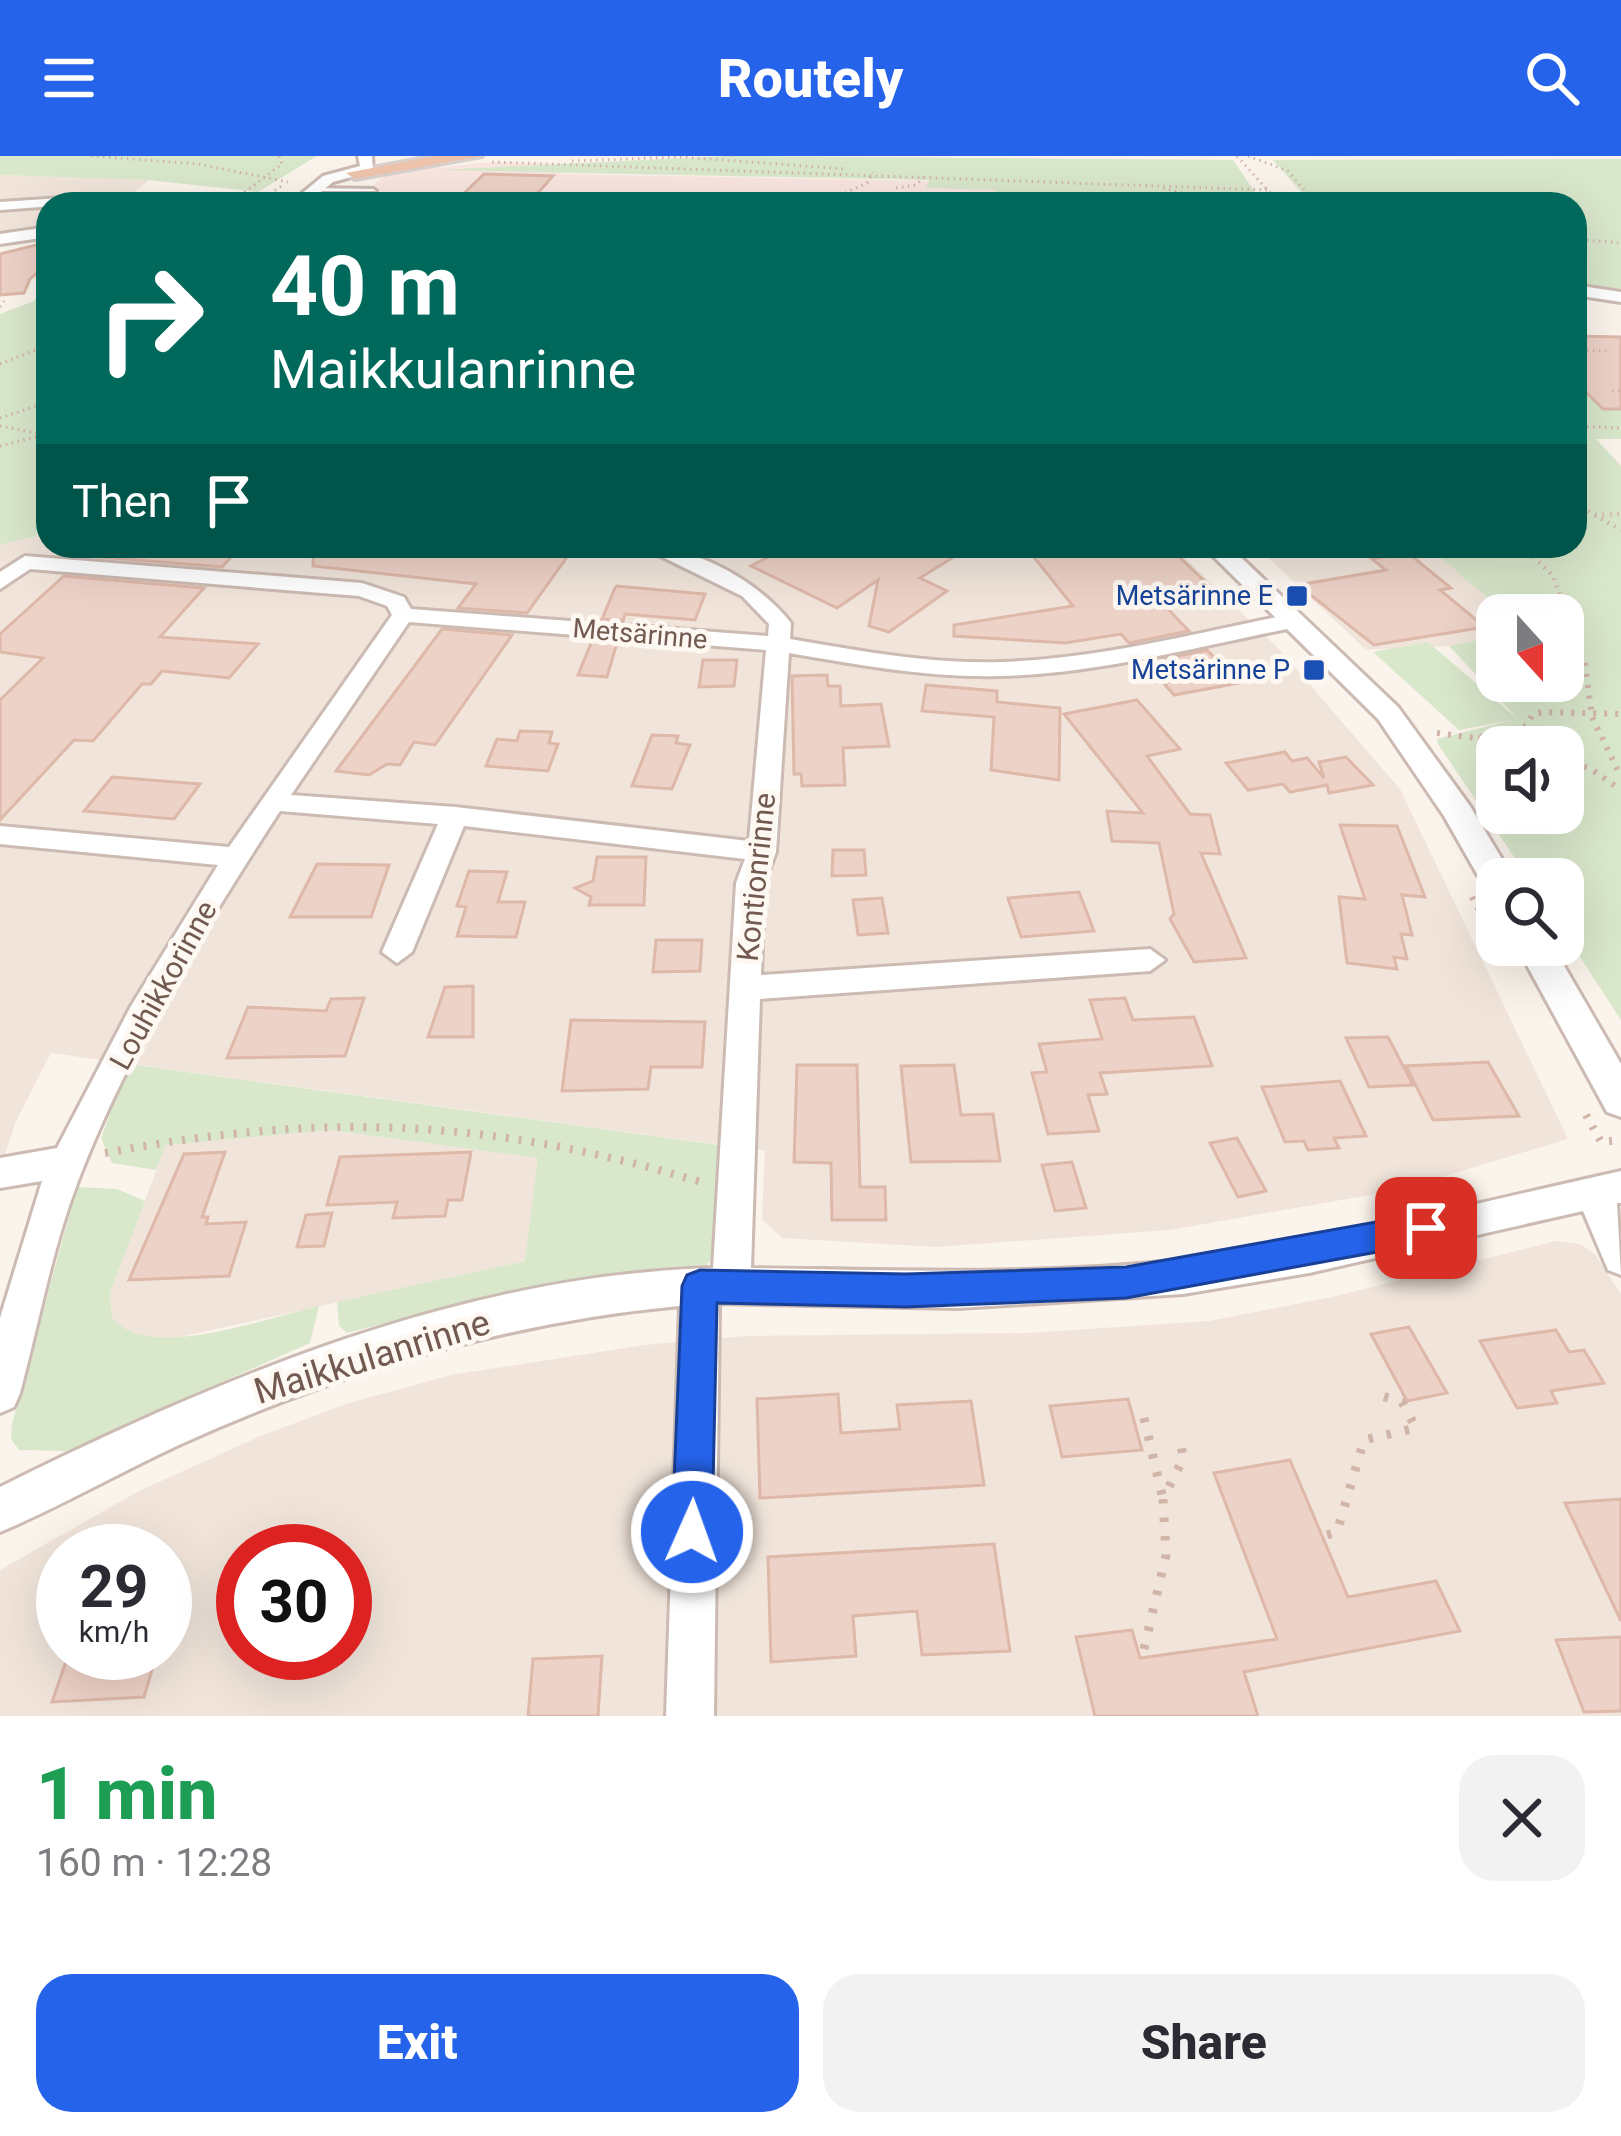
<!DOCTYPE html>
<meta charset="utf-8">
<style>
:root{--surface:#fff;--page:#f2f2f3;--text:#2b2b33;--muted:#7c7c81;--accent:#2563eb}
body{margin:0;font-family:Roboto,sans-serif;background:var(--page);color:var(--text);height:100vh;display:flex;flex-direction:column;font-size:45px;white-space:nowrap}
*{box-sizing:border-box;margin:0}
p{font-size:39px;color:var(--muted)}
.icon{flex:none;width:66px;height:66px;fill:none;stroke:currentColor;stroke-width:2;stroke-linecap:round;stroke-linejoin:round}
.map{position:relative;height:1560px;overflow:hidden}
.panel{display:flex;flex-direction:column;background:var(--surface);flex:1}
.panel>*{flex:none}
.banner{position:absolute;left:36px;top:36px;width:1551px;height:366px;border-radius:36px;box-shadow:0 12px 48px #0002;background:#00695c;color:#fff;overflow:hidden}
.needle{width:78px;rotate:159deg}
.controls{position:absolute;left:1476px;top:438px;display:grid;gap:24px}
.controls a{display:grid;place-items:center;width:108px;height:108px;border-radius:24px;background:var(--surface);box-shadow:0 12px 48px #0002;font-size:60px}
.speed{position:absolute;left:36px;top:1368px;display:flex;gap:24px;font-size:60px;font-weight:700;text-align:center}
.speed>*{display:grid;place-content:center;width:156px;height:156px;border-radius:50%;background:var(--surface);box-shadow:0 12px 48px #0002;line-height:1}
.speed small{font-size:30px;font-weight:400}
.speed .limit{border:18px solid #d22;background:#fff;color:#111}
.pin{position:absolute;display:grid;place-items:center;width:102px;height:102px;color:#fff;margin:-51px;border-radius:24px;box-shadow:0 6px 18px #0006}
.me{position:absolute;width:132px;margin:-66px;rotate:2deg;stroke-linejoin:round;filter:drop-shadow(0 0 9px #0008)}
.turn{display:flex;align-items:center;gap:42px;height:252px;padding:0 36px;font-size:54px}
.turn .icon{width:156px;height:156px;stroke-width:2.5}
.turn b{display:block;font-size:84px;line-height:102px}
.then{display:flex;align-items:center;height:114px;padding:0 36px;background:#0003;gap:24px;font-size:45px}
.round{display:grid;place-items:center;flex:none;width:126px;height:126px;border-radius:36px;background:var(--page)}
.head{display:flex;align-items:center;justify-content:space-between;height:204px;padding:0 36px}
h1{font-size:72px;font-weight:800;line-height:90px;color:#1e9e55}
.button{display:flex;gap:24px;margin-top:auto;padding:24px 36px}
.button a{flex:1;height:138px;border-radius:36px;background:var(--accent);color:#fff;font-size:48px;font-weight:800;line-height:138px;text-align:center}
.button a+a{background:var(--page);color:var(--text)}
header{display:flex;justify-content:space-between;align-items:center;height:156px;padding:0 36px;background:var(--accent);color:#fff;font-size:54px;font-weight:800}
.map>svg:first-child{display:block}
.residential{fill:#f1e5db;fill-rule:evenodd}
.commercial{fill:#f9e6e1}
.green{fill:#d9e7cb;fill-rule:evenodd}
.building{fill:#edd2c7;stroke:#deb8a9;stroke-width:3}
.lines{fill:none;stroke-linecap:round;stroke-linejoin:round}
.service-casing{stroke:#ccbbb2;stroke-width:6}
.minor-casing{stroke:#ccbbb2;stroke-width:6}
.tertiary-casing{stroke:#ccbbb2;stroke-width:6}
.trunk-casing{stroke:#d8d1ce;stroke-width:6}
.path-far4{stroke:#d2b5a9;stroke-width:3;stroke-dasharray:1.5 4.5;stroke-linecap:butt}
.path-far3{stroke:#d2b5a9;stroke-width:4.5;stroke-dasharray:1.5 6;stroke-linecap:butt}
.path-far2{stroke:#d2b5a9;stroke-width:6;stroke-dasharray:3 8;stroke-linecap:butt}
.path-far1{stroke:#d2b5a9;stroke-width:8;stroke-dasharray:3 10;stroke-linecap:butt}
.path{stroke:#d2b5a9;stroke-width:9;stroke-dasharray:4.5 14;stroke-linecap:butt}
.service{fill:#fff;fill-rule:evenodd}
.minor{fill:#fff;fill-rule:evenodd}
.tertiary{fill:#fff;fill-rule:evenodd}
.trunk{fill:#efc4ac;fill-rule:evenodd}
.route{fill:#2563eb;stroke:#184099;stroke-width:3}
.transit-dot{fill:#1a4fb4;stroke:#fdf8f2;stroke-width:4.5}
.labels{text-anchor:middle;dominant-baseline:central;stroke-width:10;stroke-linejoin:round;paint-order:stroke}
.far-transit-label{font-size:27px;fill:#164399;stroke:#fdf8f2;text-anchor:end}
.far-street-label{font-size:27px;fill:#735a51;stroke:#fdf8f2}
.street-label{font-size:30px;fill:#735a51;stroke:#fdf8f2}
.near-street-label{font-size:36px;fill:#735a51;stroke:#fdf8f2}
</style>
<header><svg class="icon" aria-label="menu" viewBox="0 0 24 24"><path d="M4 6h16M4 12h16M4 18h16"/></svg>Routely<svg class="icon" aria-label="search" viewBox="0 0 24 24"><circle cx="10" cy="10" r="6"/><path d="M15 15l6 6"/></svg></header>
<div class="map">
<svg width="1621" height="1560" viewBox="0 0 1621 1560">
<rect width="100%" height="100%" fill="#fbf4ec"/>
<!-- residential -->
<g class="residential">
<polygon points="0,19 149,24 120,48 48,48 48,70 0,77"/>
<polygon points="48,377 48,390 1173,390 1280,494 1400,633 1568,983 1398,1034 1170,1074 936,1091 782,1082 762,1063 765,995 51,897 16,965 0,1014 0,389"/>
<polygon points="1256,390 1427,390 1507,459 1497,459 1497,480 1449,490 1366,494"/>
<polygon points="330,974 539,1002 525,1105 166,1184 147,1184 120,1172 112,1161 110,1137 166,989"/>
<path d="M 1556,1085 L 1580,1088 L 1595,1098 L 1621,1138 L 1621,1560 L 0,1560 L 0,1414 L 139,1335 L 258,1281 L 349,1247 L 451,1219 L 644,1189 L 746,1180 L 1028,1177 L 1209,1165 L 1332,1141 ZM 63,1395 L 165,1395 L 165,1497 L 63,1497 ZM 243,1395 L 345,1395 L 345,1497 L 243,1497 Z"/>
</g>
<!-- commercial -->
<polygon class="commercial" points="492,6 566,8 560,18 931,25 927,30 995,34 996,48 352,46 390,16"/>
<!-- green -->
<g class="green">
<polygon points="0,0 317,0 258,36 149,24 0,19"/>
<polygon points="726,0 1233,4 1263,48 996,48 995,34 926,32 929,24 438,14"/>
<polygon points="1621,3 1621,133 1575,127 1575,48 1312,48 1273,4"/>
<polygon points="48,128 48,362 36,380 0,389 0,158 34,145"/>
<path d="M 1575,210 L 1603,253 L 1621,253 L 1621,283 L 1596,283 L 1621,310 L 1621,864 L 1563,775 L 1563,723 L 1529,723 L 1438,588 L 1437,583 L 1512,564 L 1459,574 L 1373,496 L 1428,486 L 1519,564 L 1449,490 L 1497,480 L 1497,525 L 1563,525 L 1563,459 L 1507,459 L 1427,390 L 1575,390 ZM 1497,591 L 1563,591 L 1563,657 L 1497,657 Z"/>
<polygon points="128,908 726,990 718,1095 705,1111 593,1124 443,1152 347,1177 339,1170 337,1146 525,1105 538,1002 330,974 166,989 156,1014 112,1007 101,982"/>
<path d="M 77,1031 L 117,1033 L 145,1045 L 110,1137 L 112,1161 C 145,1208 269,1161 319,1150 L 310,1187 L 67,1295 L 19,1294 L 11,1283 L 12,1268 Z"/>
</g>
<!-- building -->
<g class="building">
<polygon points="484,18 553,20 528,48 453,48"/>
<polygon points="48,86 44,111 30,123 24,137 0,139 0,98"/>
<polygon points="1575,180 1621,181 1621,253 1603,253 1575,225"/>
<polygon points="98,390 241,390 222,411 87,400"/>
<polygon points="314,390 575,390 527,457 458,452 476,428 313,410"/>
<polygon points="789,390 971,390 920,422 947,435 889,476 869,470 878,424 837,452 751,410"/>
<polygon points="1025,390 1168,390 1222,442 1167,452 1189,475 1129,487 1121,478 1065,487 954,480 954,469 1073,450"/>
<polygon points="1408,397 1451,432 1440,434 1485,471 1374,489 1298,429 1386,414 1372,403"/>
<polygon points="64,420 204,432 160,481 258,488 229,522 162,515 151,528 142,528 93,585 74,584 0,664 0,544 43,502 0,496 0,478"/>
<polygon points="615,432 617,430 705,438 695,464 625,458 623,465 602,463"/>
<polygon points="442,473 512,479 435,589 414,586 400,609 387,608 369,619 336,615"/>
<polygon points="592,485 617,487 607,521 578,519"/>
<polygon points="1207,494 1239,527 1174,539 1146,507"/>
<polygon points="703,504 737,504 734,530 699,531"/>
<polygon points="827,519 828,530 840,530 841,550 881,548 889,590 843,592 845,629 802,630 801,618 794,618 792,520"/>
<polygon points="926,529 997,535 997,546 1060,552 1059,624 991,614 994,561 922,555"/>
<polygon points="1137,544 1180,593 1147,600 1190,658 1210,659 1220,698 1201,697 1246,802 1194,806 1170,763 1174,758 1159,687 1112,685 1107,655 1143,657 1064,558"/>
<polygon points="520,575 552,576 549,587 558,588 548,615 486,610 497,583 517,585"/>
<polygon points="652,579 678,580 676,587 690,589 672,633 632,630"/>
<polygon points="1285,596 1292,605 1307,602 1324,622 1319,606 1346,601 1373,629 1329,637 1327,629 1290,636 1283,628 1248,634 1226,607"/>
<polygon points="112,621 200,628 174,663 84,655"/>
<polygon points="1340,669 1397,670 1425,741 1402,739 1412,779 1401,778 1407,803 1394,801 1397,813 1347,807 1339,741 1365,743"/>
<polygon points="833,694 864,694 866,719 832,720"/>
<polygon points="597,701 646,701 644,749 589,749 591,741 575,732 593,725"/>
<polygon points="317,708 389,709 371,761 290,761"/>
<polygon points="469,715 507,716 498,746 525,746 516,781 457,780 466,751 457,750"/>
<polygon points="1079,736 1094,775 1021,781 1008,742"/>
<polygon points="882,742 888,777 858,779 853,744"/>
<polygon points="656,784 702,784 700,815 653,816"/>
<polygon points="473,830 473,881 428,881 445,831"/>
<polygon points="364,842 345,900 227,902 248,851 326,855 331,843"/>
<polygon points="1125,842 1133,864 1194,861 1212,910 1100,917 1107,938 1088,939 1099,975 1048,978 1032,917 1047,916 1039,888 1102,883 1090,844"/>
<polygon points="571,864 705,866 702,911 651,911 648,933 562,935"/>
<polygon points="1388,881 1413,929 1369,931 1346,882"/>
<polygon points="1488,906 1519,960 1433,964 1406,910"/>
<polygon points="797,909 857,909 860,1031 885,1031 886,1064 832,1064 831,1007 794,1006"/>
<polygon points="954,909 961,959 993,958 1000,1005 911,1006 901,910"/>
<polygon points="1340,925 1366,980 1334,982 1339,992 1308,994 1304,985 1285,986 1262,931"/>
<polygon points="1237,982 1266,1035 1238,1041 1210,987"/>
<polygon points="225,996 202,1061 208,1061 206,1068 246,1066 229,1120 129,1124 184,998"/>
<polygon points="471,996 462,1044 448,1044 445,1060 393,1062 397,1046 327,1049 340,1001"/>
<polygon points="1072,1006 1086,1052 1055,1055 1042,1009"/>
<polygon points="332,1057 324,1090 297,1091 306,1059"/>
<polygon points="1409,1171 1447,1237 1407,1245 1371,1178"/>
<polygon points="1556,1174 1569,1196 1584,1194 1604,1227 1551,1235 1557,1247 1517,1252 1480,1185"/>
<polygon points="838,1238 841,1277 900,1273 897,1249 971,1245 984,1329 760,1342 757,1243"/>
<polygon points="1128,1243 1142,1294 1062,1301 1050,1250"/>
<polygon points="1290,1304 1348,1441 1436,1425 1460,1475 1244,1516 1258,1560 1095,1560 1076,1481 1132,1474 1140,1502 1277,1483 1214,1317"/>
<polygon points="1621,1343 1621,1465 1565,1347"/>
<polygon points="994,1388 1010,1495 922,1499 917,1455 853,1460 856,1500 771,1506 768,1401"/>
<polygon points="1621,1481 1621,1555 1584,1556 1556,1484"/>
<polygon points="69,1497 157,1497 144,1541 52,1546"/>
<polygon points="602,1500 598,1560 528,1560 533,1503"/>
</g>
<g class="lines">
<!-- service casing -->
<g class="service-casing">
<polygon id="service" points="313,32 373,33 376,35 315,35"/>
</g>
<!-- minor casing -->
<g class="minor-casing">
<g id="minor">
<polygon points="77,41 81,48 0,54 0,46"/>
<path d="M 640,390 C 695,390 757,424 791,467 L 790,483 C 860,495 929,508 1001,506 C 1099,503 1196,477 1292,458 L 1303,465 L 1292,472 C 1196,491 1098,518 1000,520 C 929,522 859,509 789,497 L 776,696 L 764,727 L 761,819 L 1150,793 L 1165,804 L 1150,815 L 760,843 L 751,1112 C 895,1114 1037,1120 1181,1104 C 1329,1086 1476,1047 1621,1015 L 1621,1047 L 1617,1047 L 1621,1119 L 1608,1114 L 1583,1055 L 1309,1117 L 1183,1138 L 958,1152 L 719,1147 L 714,1560 L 666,1560 L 680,1150 C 506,1166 340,1216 181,1288 C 120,1316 62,1350 0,1376 L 0,1331 C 222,1221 462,1119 713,1112 L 736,727 L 745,703 L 464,670 L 412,796 L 397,807 L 382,796 L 438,668 L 280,655 C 204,772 128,895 78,1025 C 52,1093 39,1166 20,1237 L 14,1251 L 0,1257 L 0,1162 L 42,1025 L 0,1032 L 0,1002 L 57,992 L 131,850 L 218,709 L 0,688 L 0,670 L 229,691 L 392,459 L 387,450 L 359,440 L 30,413 L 0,433 L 0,416 L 25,400 L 362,427 L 404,441 L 411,453 L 768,480 L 769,468 L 742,440 ZM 409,466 L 766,494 L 749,685 L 455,651 L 291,639 Z"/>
</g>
</g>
<!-- tertiary casing -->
<g class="tertiary-casing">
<g id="tertiary">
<polygon points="358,0 372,0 373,15 333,26 306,48 289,48 323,20 360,10"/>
<polygon points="48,71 48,81 0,88 0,78"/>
<polygon points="1575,129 1621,136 1621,146 1575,139"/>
<polygon points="1203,390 1229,390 1398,551 1470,650 1514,723 1497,723 1497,736 1485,732 1444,660 1378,563"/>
<polygon points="1516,789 1552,789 1621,908 1621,961 1607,956"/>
</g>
</g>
<!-- trunk casing -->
<g class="trunk-casing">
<polygon id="trunk" points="435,0 482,0 355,23 346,17"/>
</g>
<!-- path-far4 -->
<g class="path-far4">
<polyline points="91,0 198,8 288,26"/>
<polyline points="1237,0 1280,48"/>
<polyline points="1248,0 1288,15 1316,48"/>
<polyline points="572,5 681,1 846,13"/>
<polyline points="492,6 1267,34"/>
<polyline points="896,32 916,29 924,21"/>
<polyline points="1163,32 1224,48"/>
<polyline points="845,37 867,27 873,16"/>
<polyline points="251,39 245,36 282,8 279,0"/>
<polyline points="1291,43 1312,47"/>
<polyline points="96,45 260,43"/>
<polyline points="220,48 239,45"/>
<polyline points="255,48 283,29"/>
<polyline points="1575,83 1621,87"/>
<polyline points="0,151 4,145"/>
<polyline points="1575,194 1611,195"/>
<polyline points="0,208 48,189"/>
<polyline points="1612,235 1621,235"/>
<polyline points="0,262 48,246"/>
<polyline points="0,270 37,277"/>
<polyline points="1575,270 1621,272"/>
<polyline points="0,290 48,278"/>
<polyline points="1575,292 1588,271"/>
</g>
<!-- path-far3 -->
<g class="path-far3">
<polyline points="1575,348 1621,374"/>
<polyline points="1595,359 1621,358"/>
<polyline points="1523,390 1553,420 1585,510"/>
</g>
<!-- path-far2 -->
<g class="path-far2">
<polyline points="1585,507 1592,561 1621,621"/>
<polyline points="1437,577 1475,582 1526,570 1533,558 1544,556 1621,558"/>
<polyline points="1478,582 1521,591"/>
<polyline points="1563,604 1591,613 1621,634"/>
<polyline points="1472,741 1492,780"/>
</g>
<!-- path-far1 -->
<g class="path-far1">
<polyline points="1491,777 1499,793"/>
<polyline points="1586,959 1601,986 1621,984"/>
<path d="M 105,997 C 324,956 487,962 701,1026"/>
</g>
<!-- path -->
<g class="path">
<polyline points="1144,1262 1163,1343"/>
<polyline points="1327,1379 1337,1376 1364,1284 1416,1272 1402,1246 1382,1240"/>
<polyline points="1144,1493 1166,1399 1163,1343 1183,1303 1181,1287"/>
</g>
<!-- service -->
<use href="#service" class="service"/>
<!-- minor -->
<use href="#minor" class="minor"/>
<!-- tertiary -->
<use href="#tertiary" class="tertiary"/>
<!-- trunk -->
<use href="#trunk" class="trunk"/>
</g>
<!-- route -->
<polygon class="route" points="1426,1057 1438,1061 1443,1072 1438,1082 1426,1087 1126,1142 906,1151 717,1147 712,1376 706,1391 692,1397 678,1391 672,1376 682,1130 687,1119 700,1114 906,1118 1126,1111"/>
<!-- markers -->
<g class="transit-dot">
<rect x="1285" y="428" width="24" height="24" rx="6"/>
<rect x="1302" y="502" width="24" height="24" rx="6"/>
</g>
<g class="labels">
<!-- far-transit labels -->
<g class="far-transit-label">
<text x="1273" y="440">Metsärinne E</text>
<text x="1290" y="514">Metsärinne P</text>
</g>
<!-- far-street labels -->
<g class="far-street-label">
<text transform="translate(640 478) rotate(5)">Metsärinne</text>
</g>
<!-- street labels -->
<g class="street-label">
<text transform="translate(756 721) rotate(-84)">Kontionrinne</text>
<text transform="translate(163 829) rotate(-61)">Louhikkorinne</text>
</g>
<!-- near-street labels -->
<g class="near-street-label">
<text transform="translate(372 1201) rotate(-17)">Maikkulanrinne</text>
</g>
</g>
</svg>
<div class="controls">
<a><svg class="needle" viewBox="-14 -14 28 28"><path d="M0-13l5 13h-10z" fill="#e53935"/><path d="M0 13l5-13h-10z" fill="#7c7c81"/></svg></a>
<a><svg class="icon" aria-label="sound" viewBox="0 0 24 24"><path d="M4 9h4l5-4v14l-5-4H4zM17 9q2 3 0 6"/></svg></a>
<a><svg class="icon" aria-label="search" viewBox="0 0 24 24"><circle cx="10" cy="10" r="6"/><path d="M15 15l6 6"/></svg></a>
</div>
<div class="speed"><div>29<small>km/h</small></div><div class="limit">30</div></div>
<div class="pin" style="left:1426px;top:1072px;background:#d93025"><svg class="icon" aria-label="arrive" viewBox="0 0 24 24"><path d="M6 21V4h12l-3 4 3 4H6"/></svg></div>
<svg class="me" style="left:692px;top:1376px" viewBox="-20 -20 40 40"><circle r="17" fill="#2563eb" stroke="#fff" stroke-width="3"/><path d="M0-11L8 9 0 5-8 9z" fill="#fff"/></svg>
<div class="banner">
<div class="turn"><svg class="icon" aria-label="right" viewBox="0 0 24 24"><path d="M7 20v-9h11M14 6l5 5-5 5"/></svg><div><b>40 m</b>Maikkulanrinne</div></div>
<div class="then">Then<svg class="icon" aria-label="arrive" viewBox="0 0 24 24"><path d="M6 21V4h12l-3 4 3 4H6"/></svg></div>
</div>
</div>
<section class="panel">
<div class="head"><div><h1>1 min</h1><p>160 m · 12:28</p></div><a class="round"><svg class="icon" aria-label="close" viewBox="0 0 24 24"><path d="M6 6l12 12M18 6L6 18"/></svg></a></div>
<div class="button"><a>Exit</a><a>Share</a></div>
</section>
